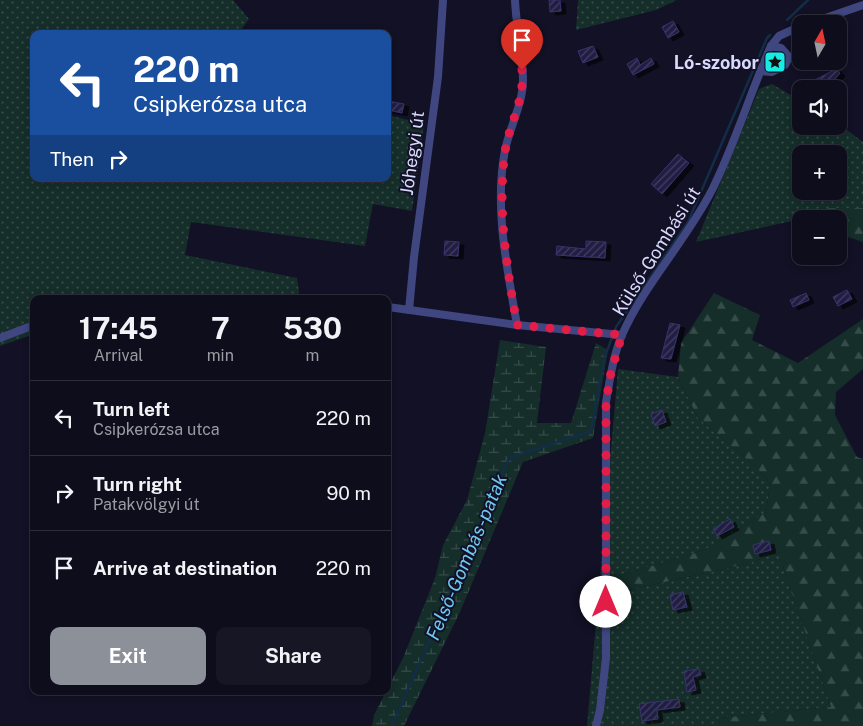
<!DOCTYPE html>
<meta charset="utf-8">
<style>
:root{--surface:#0e0d1c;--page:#171625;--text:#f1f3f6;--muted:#9b9ca3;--line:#2e2d3b;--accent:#8c9099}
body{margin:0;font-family:"Public Sans",sans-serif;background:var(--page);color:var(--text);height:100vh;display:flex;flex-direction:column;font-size:19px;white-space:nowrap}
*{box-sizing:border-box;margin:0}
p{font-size:16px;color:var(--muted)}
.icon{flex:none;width:28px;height:28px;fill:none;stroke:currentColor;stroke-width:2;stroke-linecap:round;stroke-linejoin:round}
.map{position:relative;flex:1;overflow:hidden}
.sheet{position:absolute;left:30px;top:295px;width:361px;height:400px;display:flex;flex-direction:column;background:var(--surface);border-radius:10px;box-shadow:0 2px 8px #0003,0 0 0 1px var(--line)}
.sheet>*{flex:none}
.top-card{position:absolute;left:30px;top:30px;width:361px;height:152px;border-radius:10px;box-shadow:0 2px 8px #0003,0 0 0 1px var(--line);background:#1a4fa0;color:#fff;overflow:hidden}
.needle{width:32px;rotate:9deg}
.buttons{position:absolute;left:792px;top:15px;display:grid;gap:10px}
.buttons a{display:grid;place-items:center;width:55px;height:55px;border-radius:10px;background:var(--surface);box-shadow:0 2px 8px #0003,0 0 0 1px var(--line);font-size:25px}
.pin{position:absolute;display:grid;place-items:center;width:42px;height:42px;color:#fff;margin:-51px -21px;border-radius:50% 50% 50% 0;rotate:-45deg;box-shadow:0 0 5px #0007}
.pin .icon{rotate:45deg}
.me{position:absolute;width:55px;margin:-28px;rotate:0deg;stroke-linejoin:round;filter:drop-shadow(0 0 4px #0008)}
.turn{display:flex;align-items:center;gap:18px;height:105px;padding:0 20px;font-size:22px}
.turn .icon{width:65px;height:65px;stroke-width:2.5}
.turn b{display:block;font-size:35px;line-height:42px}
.then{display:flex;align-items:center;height:48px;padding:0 20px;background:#0003;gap:10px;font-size:19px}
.eta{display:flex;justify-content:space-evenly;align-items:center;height:85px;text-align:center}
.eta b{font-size:30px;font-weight:700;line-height:35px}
.cta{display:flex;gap:10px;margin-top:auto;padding:10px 20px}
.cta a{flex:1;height:58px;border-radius:10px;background:var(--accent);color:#fff;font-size:20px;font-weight:700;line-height:58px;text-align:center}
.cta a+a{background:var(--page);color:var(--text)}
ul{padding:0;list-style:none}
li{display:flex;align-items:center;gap:15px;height:75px;padding:0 20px;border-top:1px solid var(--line)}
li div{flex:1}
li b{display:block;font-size:19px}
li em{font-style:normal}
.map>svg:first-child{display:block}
.grass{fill:url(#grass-dots);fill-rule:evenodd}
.forest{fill:url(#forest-firs)}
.wetland{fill:url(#wetland-marsh)}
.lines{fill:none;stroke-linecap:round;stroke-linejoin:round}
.stream{stroke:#122d47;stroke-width:2.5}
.building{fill:url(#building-hatch);stroke:#36326e;filter:url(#shadow)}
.street{stroke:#404680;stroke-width:8}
.route{stroke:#e11d48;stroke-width:9;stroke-dasharray:0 16.2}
.labels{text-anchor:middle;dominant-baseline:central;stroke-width:4;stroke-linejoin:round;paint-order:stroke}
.poi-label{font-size:18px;font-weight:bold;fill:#d8d9fc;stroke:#121125;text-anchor:end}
.street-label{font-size:18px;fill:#d8d9fc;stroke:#121125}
.water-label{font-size:19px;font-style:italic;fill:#6fc8f3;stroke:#121125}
</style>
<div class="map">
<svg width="863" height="726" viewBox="0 0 863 726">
<defs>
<pattern id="grass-dots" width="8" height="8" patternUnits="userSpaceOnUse" patternTransform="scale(1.25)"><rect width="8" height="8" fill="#152e2a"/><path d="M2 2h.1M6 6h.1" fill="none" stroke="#364c4a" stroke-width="1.8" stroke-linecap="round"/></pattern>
<pattern id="forest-firs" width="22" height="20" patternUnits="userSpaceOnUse" patternTransform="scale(1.25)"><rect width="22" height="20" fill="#152e2a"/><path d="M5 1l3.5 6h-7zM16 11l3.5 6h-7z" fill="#364c4a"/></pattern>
<pattern id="wetland-marsh" width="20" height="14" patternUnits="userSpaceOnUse" patternTransform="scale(1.25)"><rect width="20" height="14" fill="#152e2a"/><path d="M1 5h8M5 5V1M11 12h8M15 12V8" fill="none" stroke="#364c4a"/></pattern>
<pattern id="building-hatch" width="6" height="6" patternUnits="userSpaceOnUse" patternTransform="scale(1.25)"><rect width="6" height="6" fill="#211f44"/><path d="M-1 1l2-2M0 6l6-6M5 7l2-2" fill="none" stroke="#403f60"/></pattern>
<filter id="shadow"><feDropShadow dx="5" dy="3" stdDeviation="0" flood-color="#0009"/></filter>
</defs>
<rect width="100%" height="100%" fill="#121125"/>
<!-- grass -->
<g class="grass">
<polygon points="0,0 233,0 249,19 238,34 34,34 34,179 388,179 388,115 424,124 412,211 373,204 365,246 191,222 185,255 297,278 300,299 34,299 34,334 0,346"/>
<polygon points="578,0 677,0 656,10 576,30"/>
<path d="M 772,84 L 801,101 L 801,126 L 839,126 L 839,124 L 863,142 L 863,208 L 821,208 L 797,220 L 696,242 L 759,89 ZM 801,154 L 839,154 L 839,191 L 801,191 Z"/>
<polygon points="618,369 678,377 698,418 756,467 770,484 766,512 705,550 615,577 616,593 750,563 778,552 831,707 719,718 720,726 587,726"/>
</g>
<!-- forest -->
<g class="forest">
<polygon points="821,208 863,208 863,242 839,234 839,219 797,220"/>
<polygon points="714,293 760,315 752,340 798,363 863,319 863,369 836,392 835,415 857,457 863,459 863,726 720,726 719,718 831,707 778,552 750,563 616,593 615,577 705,550 766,512 770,484 756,467 698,418 678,377 681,343"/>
</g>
<!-- wetland -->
<polygon class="wetland" points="500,340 546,347 537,423 571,423 596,343 608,350 593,438 523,462 460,612 404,726 372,726 374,715 403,658 435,578 443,545 467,500 485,433"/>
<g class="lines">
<!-- stream -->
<g class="stream">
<polyline points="787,20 808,0"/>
<polyline points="392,726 509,458 591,431 604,359 616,327 688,222 767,38 770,35"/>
</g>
</g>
<!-- building -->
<g class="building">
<polygon points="549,0 560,0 561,11 550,12"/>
<polygon points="673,21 679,32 668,38 662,27"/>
<polygon points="593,46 598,57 583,63 578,51"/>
<polygon points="637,58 640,65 651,58 654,64 633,75 627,64"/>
<polygon points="836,69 840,73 827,89 811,82"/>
<polygon points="388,101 404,104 402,113 388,110"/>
<polygon points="678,154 689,163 662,194 651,184"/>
<polygon points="445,241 459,242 458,256 444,255"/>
<polygon points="586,241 606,242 605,258 556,255 557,246 586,249"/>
<polygon points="847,290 852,299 838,306 833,297"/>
<polygon points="806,293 809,300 793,307 790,300"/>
<polygon points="670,323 680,325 671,359 661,358"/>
<polygon points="662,410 666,422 655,426 651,414"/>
<polygon points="730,519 734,527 717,536 713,529"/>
<polygon points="769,541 771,550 755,554 753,545"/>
<polygon points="683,592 687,607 673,610 670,595"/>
<polygon points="699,669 701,675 693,677 696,690 687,692 684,671"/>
<polygon points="679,699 680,707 657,710 658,719 642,721 639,704"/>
</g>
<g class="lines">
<!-- street -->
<g class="street">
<path d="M 515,0 C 516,27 523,53 523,80 C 523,104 510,126 505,150 C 494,207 507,268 517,325"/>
<polyline points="808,24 863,5"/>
<polyline points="760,71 772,72 785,65 789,57 781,48 771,46"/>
<polyline points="388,307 517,325 622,335"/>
<polyline points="409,310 414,257 438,77 443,0"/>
<polyline points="0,338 34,325"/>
<path d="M 596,726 L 600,710 L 606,658 L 606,402 C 610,379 613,356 622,335 C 643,286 686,241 712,190 C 735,144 750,93 771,46 L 779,36 L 801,26"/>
</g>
</g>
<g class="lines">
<!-- route -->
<path class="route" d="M 522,70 C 525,101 509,123 505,152 C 497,210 507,268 517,325 L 622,335 L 611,372 L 606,402 L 606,602"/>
</g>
<!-- icons -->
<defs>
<g id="sight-square" transform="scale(1.125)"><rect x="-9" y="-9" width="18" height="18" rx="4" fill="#14ece4" stroke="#121125"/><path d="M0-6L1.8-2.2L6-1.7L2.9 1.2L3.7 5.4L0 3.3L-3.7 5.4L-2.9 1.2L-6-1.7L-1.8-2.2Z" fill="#111"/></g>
</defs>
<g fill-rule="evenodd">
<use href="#sight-square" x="775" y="62"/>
</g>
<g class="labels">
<!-- poi labels -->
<g class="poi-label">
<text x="759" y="62">Ló-szobor</text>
</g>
<!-- street labels -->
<g class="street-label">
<text transform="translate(412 153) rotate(-82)">Jóhegyi út</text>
<text transform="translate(656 251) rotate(-58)">Külső-Gombási út</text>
</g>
<!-- water labels -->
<g class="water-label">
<text transform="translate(466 557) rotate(-67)">Felső-Gombás-patak</text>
</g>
</g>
</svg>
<div class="buttons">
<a><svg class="needle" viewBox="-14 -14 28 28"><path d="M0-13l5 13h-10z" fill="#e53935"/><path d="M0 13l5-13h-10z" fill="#9b9ca3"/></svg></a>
<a><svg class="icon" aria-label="sound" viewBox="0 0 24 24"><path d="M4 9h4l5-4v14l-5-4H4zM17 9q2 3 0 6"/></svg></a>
<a>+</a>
<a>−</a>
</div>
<div class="pin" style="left:522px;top:70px;background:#d93025"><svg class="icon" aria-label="arrive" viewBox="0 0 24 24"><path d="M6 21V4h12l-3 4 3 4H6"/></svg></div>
<svg class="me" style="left:606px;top:602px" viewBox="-20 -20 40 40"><circle r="19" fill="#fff"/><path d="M0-13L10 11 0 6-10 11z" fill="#e11d48"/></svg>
<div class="top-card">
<div class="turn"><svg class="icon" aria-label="left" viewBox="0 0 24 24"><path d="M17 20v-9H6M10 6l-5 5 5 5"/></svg><div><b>220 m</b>Csipkerózsa utca</div></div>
<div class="then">Then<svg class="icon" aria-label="right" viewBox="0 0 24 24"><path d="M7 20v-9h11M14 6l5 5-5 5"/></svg></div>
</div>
<section class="sheet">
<div class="eta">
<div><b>17:45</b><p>Arrival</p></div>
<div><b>7</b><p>min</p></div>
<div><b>530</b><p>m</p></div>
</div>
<ul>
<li><svg class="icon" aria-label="left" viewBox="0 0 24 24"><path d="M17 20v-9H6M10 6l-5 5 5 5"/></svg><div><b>Turn left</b><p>Csipkerózsa utca</p></div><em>220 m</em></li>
<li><svg class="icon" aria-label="right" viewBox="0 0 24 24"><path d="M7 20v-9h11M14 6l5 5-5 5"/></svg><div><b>Turn right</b><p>Patakvölgyi út</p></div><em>90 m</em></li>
<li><svg class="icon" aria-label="arrive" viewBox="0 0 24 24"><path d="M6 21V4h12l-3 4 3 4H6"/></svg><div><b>Arrive at destination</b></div><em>220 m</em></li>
</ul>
<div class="cta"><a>Exit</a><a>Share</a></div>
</section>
</div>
